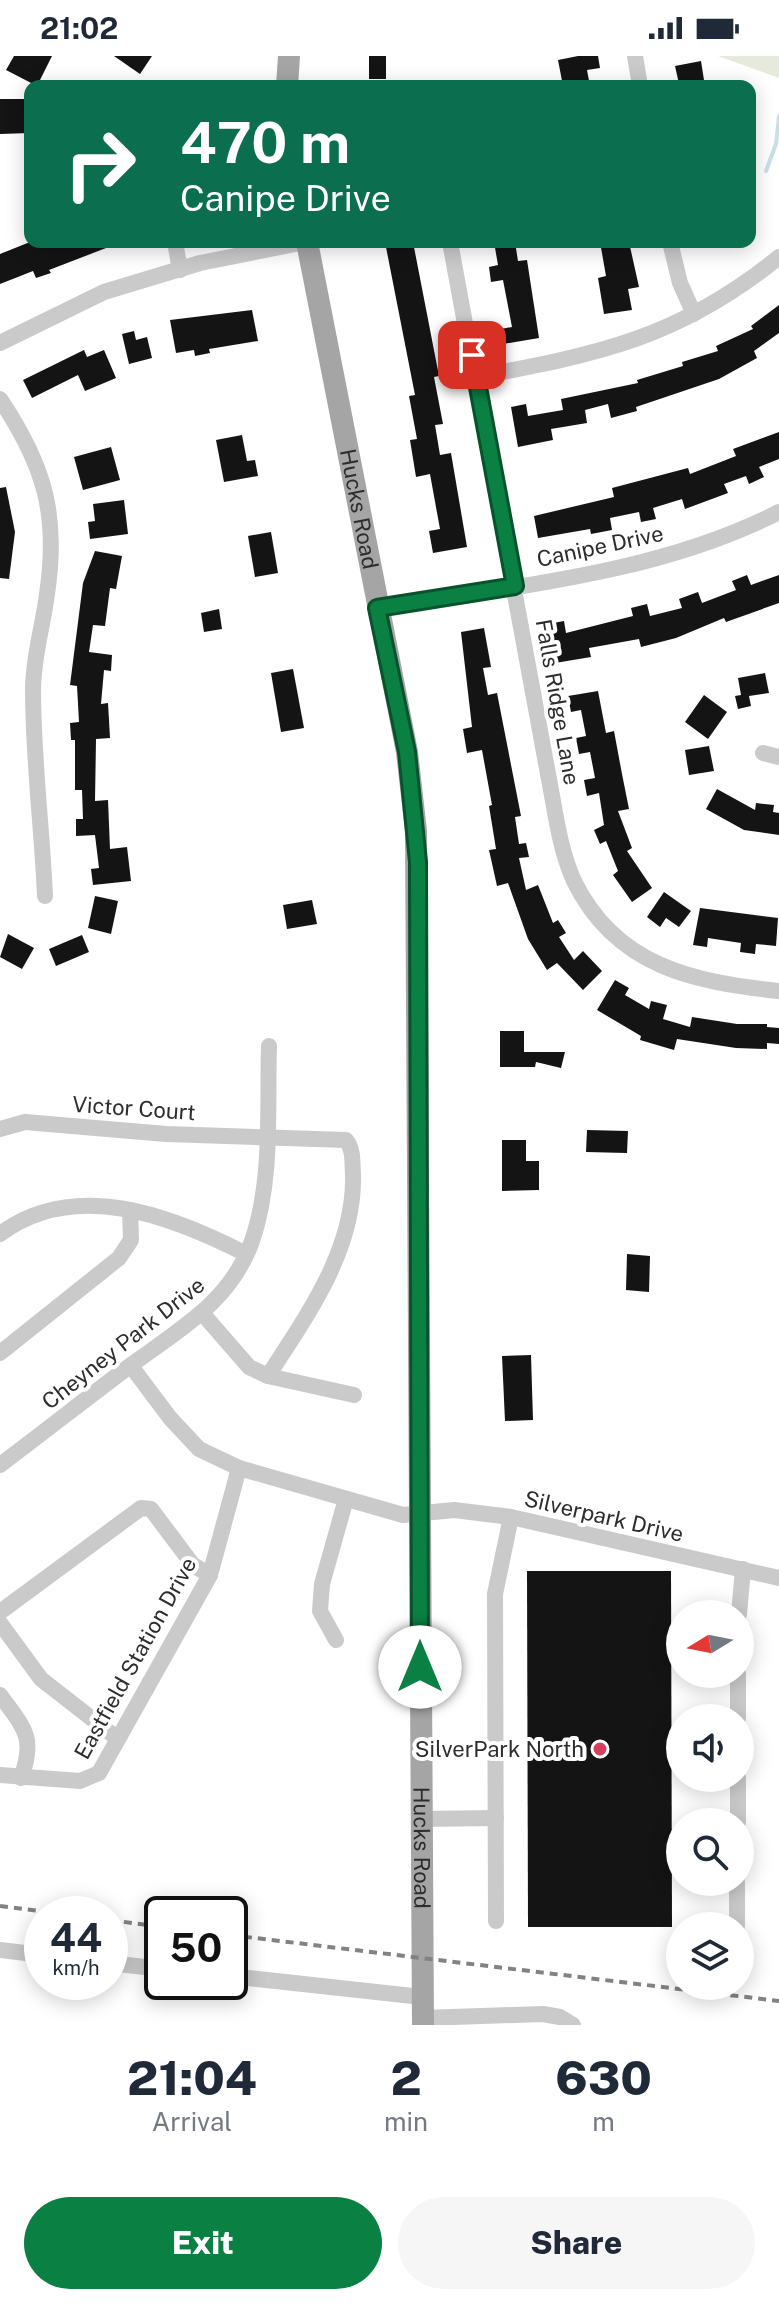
<!DOCTYPE html>
<style>
:root{--surface:#fff;--page:#f6f6f7;--text:#1f2937;--muted:#747a83;--accent:#0b8043}
body{margin:0;font-family:"Public Sans",sans-serif;background:var(--page);color:var(--text);height:100vh;display:flex;flex-direction:column;font-size:30px;white-space:nowrap}
*{box-sizing:border-box;margin:0}
p{font-size:26px;color:var(--muted)}
.icon{flex:none;width:44px;height:44px;fill:none;stroke:currentColor;stroke-width:2;stroke-linecap:round;stroke-linejoin:round}
.map{position:relative;height:1969px;overflow:hidden}
.panel{display:flex;flex-direction:column;background:var(--surface);flex:1}
.panel>*{flex:none}
.top-card{position:absolute;left:24px;top:24px;width:732px;height:168px;border-radius:16px;box-shadow:0 4px 20px #0003;background:#0b6e4f;color:#fff;overflow:hidden}
.needle{width:52px;rotate:260deg}
.buttons{position:absolute;left:666px;top:1544px;display:grid;gap:16px}
.buttons a{display:grid;place-items:center;width:88px;height:88px;border-radius:50%;background:var(--surface);box-shadow:0 4px 20px #0003;font-size:40px}
.speed{position:absolute;left:24px;top:1840px;display:flex;gap:16px;font-size:40px;font-weight:700;text-align:center}
.speed>*{display:grid;place-content:center;width:104px;height:104px;border-radius:50%;background:var(--surface);box-shadow:0 4px 20px #0003;line-height:1}
.speed small{font-size:20px;font-weight:400}
.speed .limit{border:4px solid #111;border-radius:12px;background:#fff;color:#111}
.pin{position:absolute;display:grid;place-items:center;width:68px;height:68px;color:#fff;margin:-34px;border-radius:16px;box-shadow:0 4px 12px #0006}
.me{position:absolute;width:88px;margin:-44px;rotate:0deg;stroke-linejoin:round;filter:drop-shadow(0 0 6px #0008)}
.turn{display:flex;align-items:center;gap:28px;height:168px;padding:0 24px;font-size:36px}
.turn .icon{width:104px;height:104px;stroke-width:2.5}
.turn b{display:block;font-size:56px;line-height:68px}
.eta{display:flex;justify-content:space-evenly;align-items:center;height:136px;text-align:center}
.eta b{font-size:48px;font-weight:800;line-height:56px}
.primary-button{display:flex;gap:16px;margin-top:auto;padding:16px 24px}
.primary-button a{flex:1;height:92px;border-radius:48px;background:var(--accent);color:#fff;font-size:32px;font-weight:800;line-height:92px;text-align:center}
.primary-button a+a{background:var(--page);color:var(--text)}
.status{display:flex;justify-content:space-between;align-items:center;height:56px;padding:0 40px;background:var(--surface);direction:ltr}
.status svg{height:22px;fill:currentColor}
.map>svg:first-child{display:block}
.green{fill:#e5eadc}
.lines{fill:none;stroke-linecap:round;stroke-linejoin:round}
.stream{stroke:#cae0e8;stroke-width:4}
.building{fill:#141414}
.minor{stroke:#cacaca;stroke-width:16}
.major{stroke:#a5a5a5;stroke-width:22}
.rail{stroke:#828282;stroke-width:4;stroke-dasharray:8 6;stroke-linecap:butt}
.route-casing{stroke:#07532c;stroke-width:20}
.route{stroke:#0b8043;stroke-width:14}
.poi-dot{fill:#d53f5c;stroke:#fff;stroke-width:3}
.labels{text-anchor:middle;dominant-baseline:central;stroke-width:8;stroke-linejoin:round;paint-order:stroke}
.street-label{font-size:22px;fill:#2d2d2d;stroke:#fff}
.poi-label{font-size:22px;fill:#2d2d2d;stroke:#fff;text-anchor:end}
</style>
<div class="status"><b>21:02</b><svg viewBox="0 0 49 12"><path d="M0 12V9h3v3zM5 12V6h3v6zM10 12V3h3v9zM15 12V0h3v12zM26 1h20v11H26zM47 4h2v5h-2z"/></svg></div>
<div class="map">
<svg width="779" height="1969" viewBox="0 0 779 1969">
<rect width="100%" height="100%" fill="#fff"/>
<!-- green -->
<polygon class="green" points="718,0 779,0 779,22"/>
<g class="lines">
<!-- stream -->
<polyline class="stream" points="766,115 776,88 779,60"/>
</g>
<!-- building -->
<g class="building">
<polygon points="14,0 52,0 37,30 6,14"/>
<polygon points="114,0 152,0 140,18"/>
<rect x="369" y="0" width="17" height="23"/>
<polygon points="578,0 598,0 600,12 587,14 590,30 563,30 558,4"/>
<polygon points="701,5 704,24 679,28 675,10"/>
<polygon points="0,43 30,43 30,77 0,78"/>
<polygon points="30,186 119,186 119,187 49,214 51,217 36,222 33,215 0,228 0,198"/>
<polygon points="385,186 413,186 439,320 434,321 443,368 435,369 440,399 451,397 467,491 433,497 429,475 440,473 430,418 416,421 410,384 417,383 409,340 415,339"/>
<polygon points="494,186 515,186 518,205 527,204 539,282 503,288 501,273 512,271 503,224 491,226 489,211 498,209"/>
<polygon points="600,186 629,186 639,231 628,233 632,254 604,258 598,222 606,220"/>
<polygon points="779,249 779,277 754,295 757,302 719,323 636,351 637,355 611,362 608,348 585,354 587,367 551,373 553,384 518,391 511,351 526,348 528,360 563,354 561,343 638,327 637,324 683,310 682,306 718,295 716,290 753,273 751,270"/>
<polygon points="252,254 258,285 209,293 210,297 195,300 194,294 176,297 170,264"/>
<polygon points="134,275 136,284 147,281 152,302 129,308 122,278"/>
<polygon points="84,294 87,301 104,294 116,322 85,335 78,319 32,342 23,324"/>
<polygon points="779,376 779,403 759,411 764,421 749,428 746,420 724,428 728,437 685,453 682,443 653,452 656,463 641,466 639,456 610,462 612,474 591,478 590,473 538,482 534,460 614,441 612,432 688,412 690,418 736,400 733,393"/>
<polygon points="242,379 247,405 255,404 258,420 224,426 216,384"/>
<polygon points="111,391 120,424 83,434 74,401"/>
<polygon points="6,431 15,476 9,523 0,522 0,432"/>
<polygon points="124,444 128,478 90,483 88,466 95,465 93,448"/>
<polygon points="271,476 278,517 255,521 248,480"/>
<polygon points="95,495 122,500 116,533 110,532 105,570 93,569 89,596 112,599 111,615 104,614 101,648 108,647 110,682 96,683 95,745 108,744 110,793 127,791 131,825 93,829 91,813 99,812 95,779 76,780 76,763 83,763 82,734 75,734 75,684 71,684 70,667 79,666 77,630 70,629 83,527"/>
<polygon points="747,519 751,529 779,519 779,547 726,566 724,562 676,582 641,591 639,583 589,592 591,601 555,607 548,568 564,565 566,577 633,560 631,552 647,548 650,560 682,552 679,543 698,536 702,547 736,534 732,525"/>
<polygon points="219,553 222,573 204,576 201,557"/>
<polygon points="484,572 491,611 483,612 488,639 497,637 521,760 515,761 519,788 526,787 529,801 519,802 526,834 538,829 553,867 558,864 566,877 559,881 574,904 583,895 602,915 583,934 557,907 547,914 528,883 508,827 497,830 489,794 496,793 489,750 492,749 482,694 467,697 463,673 472,671 461,576"/>
<polygon points="293,613 304,672 281,676 271,617"/>
<polygon points="765,617 769,637 749,640 751,650 738,653 735,640 741,639 738,622"/>
<polygon points="598,635 606,677 614,675 622,718 629,753 618,755 632,792 627,795 652,832 632,846 613,819 618,815 606,785 600,788 594,774 604,769 599,737 587,740 584,724 595,722 590,696 579,698 576,682 586,680 581,654 571,656 568,640"/>
<polygon points="704,639 727,656 708,683 685,666"/>
<polygon points="709,690 714,715 689,719 685,694"/>
<polygon points="717,733 755,754 756,747 774,749 773,756 779,757 779,779 744,774 706,753"/>
<polygon points="664,836 691,855 679,871 666,862 660,871 647,861"/>
<polygon points="95,840 118,845 111,878 88,872"/>
<polygon points="312,844 317,868 287,873 283,849"/>
<polygon points="700,852 778,862 776,890 756,888 755,898 740,896 741,887 708,882 707,891 693,889"/>
<polygon points="8,878 34,892 22,913 0,901"/>
<polygon points="82,879 89,896 56,910 49,893"/>
<polygon points="615,924 629,932 625,939 649,953 651,945 667,949 663,963 690,971 692,961 737,968 767,968 767,971 779,972 779,988 767,987 767,993 736,992 677,983 674,994 640,984 641,980 597,954"/>
<polygon points="500,975 524,975 524,996 565,996 561,1012 536,1006 535,1011 500,1011"/>
<polygon points="587,1074 628,1075 627,1097 586,1096"/>
<polygon points="502,1084 526,1084 526,1105 539,1105 539,1134 502,1135"/>
<polygon points="627,1198 650,1200 649,1236 626,1234"/>
<polygon points="531,1299 533,1364 505,1365 502,1300"/>
<polygon points="527,1515 671,1515 672,1871 528,1871"/>
</g>
<g class="lines">
<!-- minor -->
<g class="minor">
<polyline points="635,0 640,30"/>
<polyline points="175,186 180,214"/>
<path d="M 450,186 L 548,718 C 555,753 559,792 574,825 C 616,911 694,926 779,935"/>
<polyline points="670,186 680,227 694,258"/>
<polyline points="0,287 104,236 200,207 305,186"/>
<path d="M 476,321 C 599,298 679,282 779,201"/>
<path d="M 0,343 C 44,409 59,458 47,538 C 43,570 33,601 33,634 C 33,702 42,772 45,840"/>
<path d="M 377,552 C 512,530 655,519 779,456"/>
<polyline points="763,697 779,701"/>
<path d="M 0,1073 L 25,1066 L 166,1078 L 346,1084 C 354,1094 352,1106 353,1119 C 355,1194 307,1259 268,1320"/>
<path d="M 0,1178 C 75,1122 172,1160 246,1198"/>
<polyline points="203,1258 249,1311 268,1320 354,1339"/>
<polyline points="0,1297 119,1202 131,1184 130,1154"/>
<polyline points="131,1310 170,1362 199,1393 239,1412 403,1459 454,1454 511,1461 779,1522"/>
<path d="M 0,1409 C 44,1376 87,1342 131,1309 C 180,1273 231,1245 252,1185 C 273,1124 267,1054 269,990"/>
<polyline points="0,1556 141,1452 151,1453 193,1509 210,1519"/>
<polyline points="739,1558 743,1513"/>
<polyline points="0,1567 41,1623 118,1683"/>
<polyline points="336,1584 320,1555 322,1528 346,1443"/>
<path d="M 0,1639 C 24,1672 36,1681 21,1722"/>
<polyline points="738,1662 738,1618"/>
<polyline points="0,1719 80,1725 99,1717 210,1519 239,1412"/>
<polyline points="421,1763 496,1762"/>
<polyline points="738,1766 738,1722"/>
<polyline points="496,1865 495,1538 511,1461"/>
<polyline points="737,1870 737,1826"/>
<polyline points="0,1894 42,1899"/>
<polyline points="110,1907 162,1913"/>
<polyline points="230,1920 422,1941"/>
<polyline points="422,1962 543,1958 560,1961 573,1969"/>
</g>
<!-- major -->
<g class="major">
<polyline points="287,30 289,0"/>
<path id="s1" d="M 307,186 L 407,696 L 416,775 L 423,1969"/>
</g>
<!-- rail -->
<g class="rail">
<polyline points="0,1850 65,1858"/>
<polyline points="110,1864 162,1871"/>
<polyline points="230,1879 779,1945"/>
</g>
</g>
<g class="lines">
<!-- route casing -->
<g class="route-casing">
<polyline id="route" points="420,1611 418,806 407,696 377,552 515,530 472,299"/>
</g>
<!-- route -->
<use href="#route" class="route"/>
</g>
<!-- markers -->
<circle class="poi-dot" cx="600" cy="1693" r="8"/>
<g class="labels">
<!-- street labels -->
<g class="street-label">
<text stroke="none"><textPath href="#s1" startOffset="272">Hucks Road</textPath></text>
<text transform="translate(600 490) rotate(-12)">Canipe Drive</text>
<text transform="translate(558 646) rotate(80)">Falls Ridge Lane</text>
<text transform="translate(134 1052) rotate(4)">Victor Court</text>
<text transform="translate(123 1287) rotate(-38)">Cheyney Park Drive</text>
<text transform="translate(604 1460) rotate(13)">Silverpark Drive</text>
<text transform="translate(135 1602) rotate(-61)">Eastfield Station Drive</text>
<text stroke="none"><textPath href="#s1" startOffset="1616">Hucks Road</textPath></text>
</g>
<!-- poi labels -->
<g class="poi-label">
<text x="584" y="1693">SilverPark North</text>
</g>
</g>
</svg>
<div class="buttons">
<a><svg class="needle" viewBox="-14 -14 28 28"><path d="M0-13l5 13h-10z" fill="#e53935"/><path d="M0 13l5-13h-10z" fill="#747a83"/></svg></a>
<a><svg class="icon" aria-label="sound" viewBox="0 0 24 24"><path d="M4 9h4l5-4v14l-5-4H4zM17 9q2 3 0 6"/></svg></a>
<a><svg class="icon" aria-label="search" viewBox="0 0 24 24"><circle cx="10" cy="10" r="6"/><path d="M15 15l6 6"/></svg></a>
<a><svg class="icon" aria-label="layers" viewBox="0 0 24 24"><path d="M12 4l9 5-9 5-9-5zM3 14l9 5 9-5"/></svg></a>
</div>
<div class="speed"><div>44<small>km/h</small></div><div class="limit">50</div></div>
<div class="pin" style="left:472px;top:299px;background:#d93025"><svg class="icon" aria-label="arrive" viewBox="0 0 24 24"><path d="M6 21V4h12l-3 4 3 4H6"/></svg></div>
<svg class="me" style="left:420px;top:1611px" viewBox="-20 -20 40 40"><circle r="19" fill="#fff"/><path d="M0-13L10 11 0 6-10 11z" fill="#0b8043"/></svg>
<div class="top-card">
<div class="turn"><svg class="icon" aria-label="right" viewBox="0 0 24 24"><path d="M7 20v-9h11M14 6l5 5-5 5"/></svg><div><b>470 m</b>Canipe Drive</div></div>
</div>
</div>
<section class="panel">
<div class="eta">
<div><b>21:04</b><p>Arrival</p></div>
<div><b>2</b><p>min</p></div>
<div><b>630</b><p>m</p></div>
</div>
<div class="primary-button"><a>Exit</a><a>Share</a></div>
</section>
